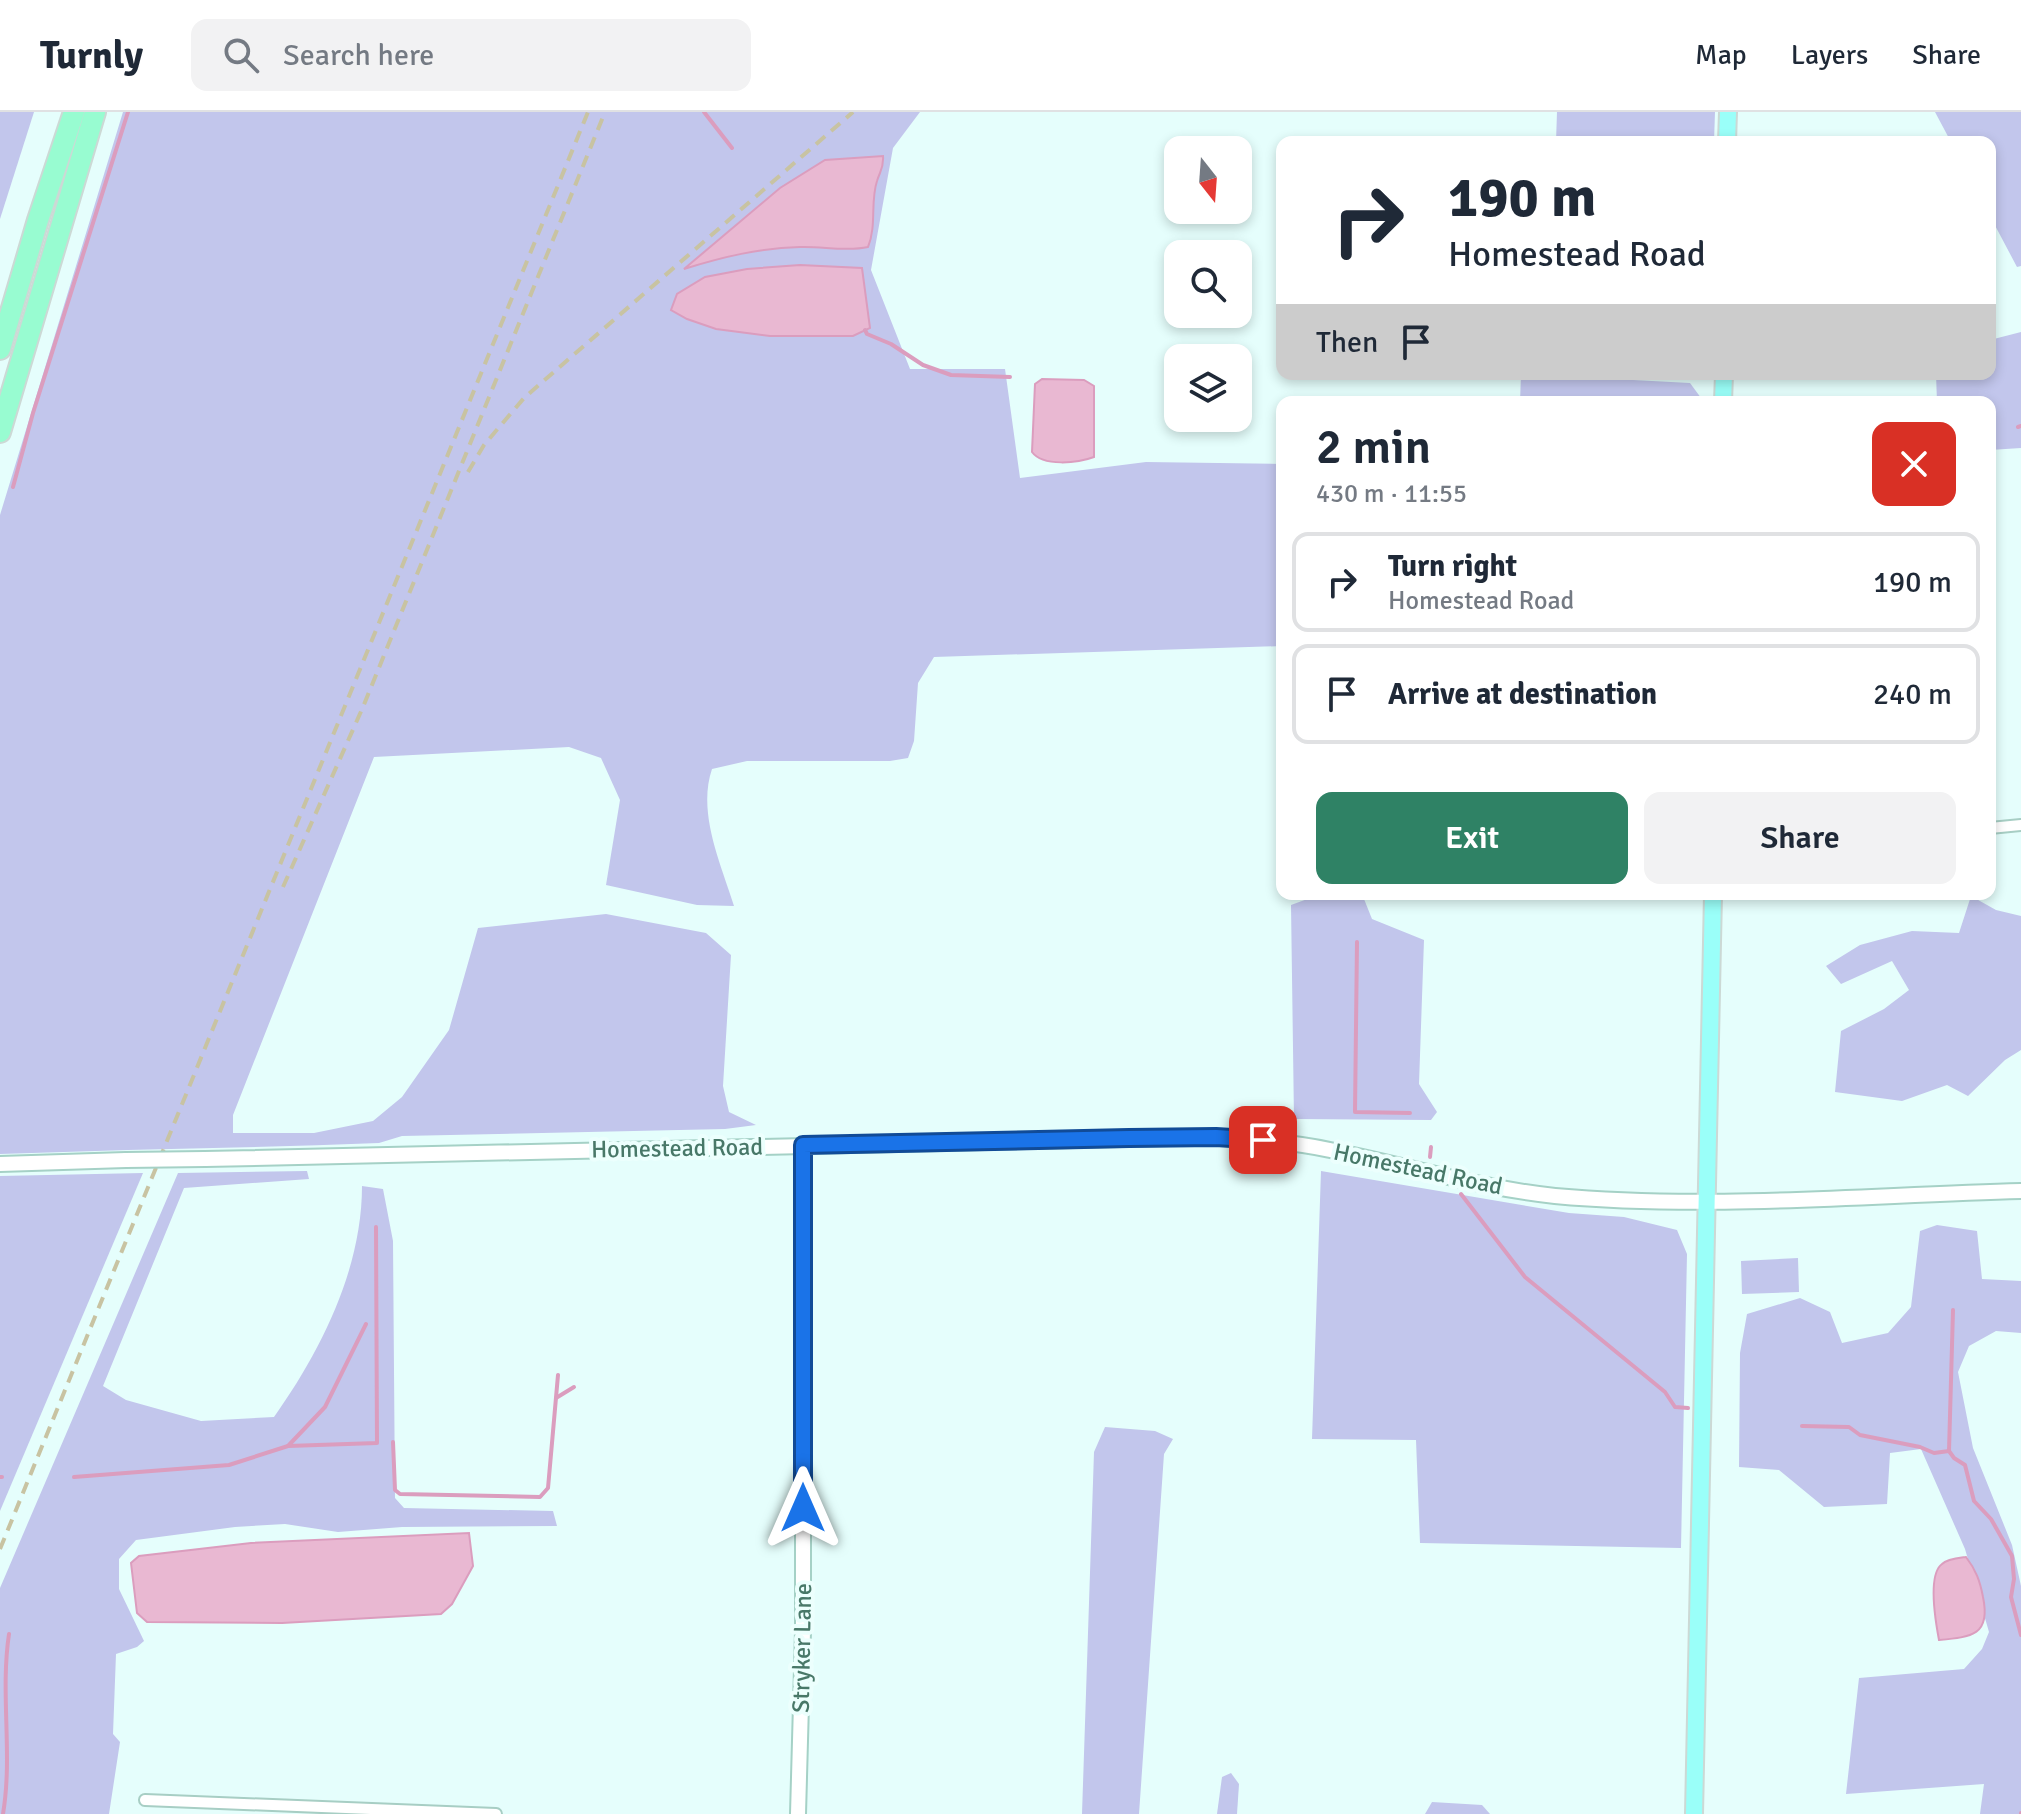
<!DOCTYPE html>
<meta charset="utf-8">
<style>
:root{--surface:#fff;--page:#f2f2f3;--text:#1f2937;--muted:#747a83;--line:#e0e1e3;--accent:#2f8265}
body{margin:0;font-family:Signika,sans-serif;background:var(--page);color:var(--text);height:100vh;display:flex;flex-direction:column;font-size:30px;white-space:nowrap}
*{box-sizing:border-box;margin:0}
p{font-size:26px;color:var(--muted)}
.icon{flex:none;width:44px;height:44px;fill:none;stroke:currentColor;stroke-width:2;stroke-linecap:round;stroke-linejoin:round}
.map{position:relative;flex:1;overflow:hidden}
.sheet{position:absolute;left:1276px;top:284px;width:720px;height:504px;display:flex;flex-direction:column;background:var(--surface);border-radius:16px;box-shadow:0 4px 12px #0003}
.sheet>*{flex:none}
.banner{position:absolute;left:1276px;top:24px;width:720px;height:244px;border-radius:16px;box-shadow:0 4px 12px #0003;background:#fff;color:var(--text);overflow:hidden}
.needle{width:52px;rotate:163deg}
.controls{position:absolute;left:1164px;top:24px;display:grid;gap:16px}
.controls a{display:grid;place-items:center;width:88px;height:88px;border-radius:16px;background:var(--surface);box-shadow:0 4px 12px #0003;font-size:40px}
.pin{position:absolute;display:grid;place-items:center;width:68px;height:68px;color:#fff;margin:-34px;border-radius:16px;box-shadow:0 4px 12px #0006}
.me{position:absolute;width:88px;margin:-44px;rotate:0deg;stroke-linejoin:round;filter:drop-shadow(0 0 6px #0008)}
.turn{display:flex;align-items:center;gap:28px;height:168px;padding:0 40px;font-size:36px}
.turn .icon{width:104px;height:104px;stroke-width:2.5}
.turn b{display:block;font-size:56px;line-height:68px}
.then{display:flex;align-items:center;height:76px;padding:0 40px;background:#0003;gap:16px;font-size:30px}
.round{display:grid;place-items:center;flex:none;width:84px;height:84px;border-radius:16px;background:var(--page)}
.headline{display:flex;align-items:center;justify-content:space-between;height:136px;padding:0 40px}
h1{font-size:48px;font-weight:600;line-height:60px}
.cta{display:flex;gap:16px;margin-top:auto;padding:16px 40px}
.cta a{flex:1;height:92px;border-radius:16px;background:var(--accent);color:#fff;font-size:32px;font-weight:600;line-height:92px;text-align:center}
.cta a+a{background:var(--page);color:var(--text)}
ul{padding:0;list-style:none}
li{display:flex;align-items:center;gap:24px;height:100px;margin:0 16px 12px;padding:0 24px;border:4px solid var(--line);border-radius:16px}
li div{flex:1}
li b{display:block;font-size:30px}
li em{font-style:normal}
header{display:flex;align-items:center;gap:48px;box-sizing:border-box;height:112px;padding:0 40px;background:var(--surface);border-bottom:2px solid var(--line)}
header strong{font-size:38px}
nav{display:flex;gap:44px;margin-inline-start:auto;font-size:28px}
.search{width:560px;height:72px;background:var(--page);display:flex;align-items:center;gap:20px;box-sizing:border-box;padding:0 28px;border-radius:16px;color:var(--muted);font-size:30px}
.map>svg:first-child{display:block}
.green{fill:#c2c6ec}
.water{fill:#e9b8d2;stroke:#db9dbe;stroke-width:2}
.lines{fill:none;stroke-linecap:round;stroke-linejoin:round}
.stream{stroke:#db9dbe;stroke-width:4}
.street-casing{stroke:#a7cec4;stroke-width:14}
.secondary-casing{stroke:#a5d1c6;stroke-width:18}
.primary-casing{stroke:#ccd9d5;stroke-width:20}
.highway-casing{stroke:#ccd9d5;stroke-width:24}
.street{stroke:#fff;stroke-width:10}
.secondary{stroke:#fff;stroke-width:14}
.primary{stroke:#9afff9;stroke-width:16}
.highway{stroke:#98fcd1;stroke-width:20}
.rail{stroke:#c8c3a2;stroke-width:4;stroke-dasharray:12 8;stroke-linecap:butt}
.secondary-bridge-casing{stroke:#a5d1c6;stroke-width:18;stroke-linecap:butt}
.secondary-bridge{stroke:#fff;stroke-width:14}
.route-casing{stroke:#114b97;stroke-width:20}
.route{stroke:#1a73e8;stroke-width:14}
.labels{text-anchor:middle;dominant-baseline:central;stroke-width:8;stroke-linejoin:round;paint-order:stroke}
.street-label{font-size:24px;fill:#487868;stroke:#ecfffd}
</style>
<header>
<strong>Turnly</strong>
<div class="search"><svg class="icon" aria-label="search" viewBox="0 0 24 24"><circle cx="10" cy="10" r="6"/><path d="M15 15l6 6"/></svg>Search here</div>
<nav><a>Map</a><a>Layers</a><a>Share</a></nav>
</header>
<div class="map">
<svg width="2021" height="1702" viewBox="0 0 2021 1702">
<rect width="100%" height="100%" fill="#e5fefc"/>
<!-- green -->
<g class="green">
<polygon points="0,0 34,0 0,107"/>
<path d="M 123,0 L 920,0 L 893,36 L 871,158 L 910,257 L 1005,257 L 1020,366 L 1146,350 L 1282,352 L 1282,534 L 934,545 L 918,571 L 914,629 L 908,646 L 890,649 L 747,649 L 712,657 C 697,701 721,752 734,794 L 697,793 L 606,773 L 620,688 L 601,646 L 569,635 L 374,645 L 233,1003 L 233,1021 L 314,1021 L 373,1009 L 402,985 L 449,918 L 478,816 L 606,802 L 706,821 L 731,843 L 723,974 L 729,1000 L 756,1013 L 725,1017 L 402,1024 L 379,1031 C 253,1036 126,1037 0,1042 L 0,403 Z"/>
<polygon points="1557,0 1715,0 1714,30 1556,30"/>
<polygon points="1935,0 2021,0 2021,154 2017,155 1990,104 1990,30 1951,30"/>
<polygon points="2021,220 2021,336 1990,338 1990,290 1937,290 1936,262 1990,262 1990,228"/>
<polygon points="1521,262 1690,271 1704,290 1520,290"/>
<polygon points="1321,782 1362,782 1372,807 1424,828 1419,972 1437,1000 1431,1008 1294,1007 1291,793"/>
<polygon points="1971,784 1996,798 2021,804 2021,938 2005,948 1968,984 1947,973 1902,989 1835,980 1841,919 1884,897 1909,878 1892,849 1841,872 1826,854 1860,833 1912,819 1959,821"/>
<path d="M 307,1059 L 309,1067 L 184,1076 L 103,1274 L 126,1288 L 201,1309 L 274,1305 C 321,1239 362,1157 362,1074 L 383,1077 L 393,1129 L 395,1386 L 404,1396 L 553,1399 L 557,1414 L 402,1415 L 338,1420 L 285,1412 L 235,1415 L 136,1428 L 119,1447 L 119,1477 L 144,1529 L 137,1535 L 116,1542 L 113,1622 L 120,1630 L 109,1702 L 0,1702 L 0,1476 L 178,1061 Z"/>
<polygon points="1321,1059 1569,1101 1624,1105 1677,1118 1687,1142 1681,1436 1420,1431 1416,1328 1312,1327"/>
<polygon points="143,1061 0,1399 0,1064"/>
<polygon points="1937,1113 1977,1119 1982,1167 2021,1169 2021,1221 1996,1219 1969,1234 1958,1260 1973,1336 2012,1433 2021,1474 2021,1702 1980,1702 1984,1672 1846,1682 1859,1566 1964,1557 1982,1537 1989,1520 1965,1437 1921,1337 1890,1341 1887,1392 1824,1395 1779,1358 1739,1355 1740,1241 1747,1202 1800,1186 1830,1200 1842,1231 1888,1221 1911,1195 1920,1119"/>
<polygon points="1798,1146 1799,1180 1742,1182 1741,1149"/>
<polygon points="1105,1315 1155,1319 1173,1327 1164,1342 1139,1702 1082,1702 1094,1340"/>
<polygon points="1231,1661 1239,1672 1237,1702 1217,1702 1222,1665"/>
<polygon points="1432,1690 1482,1693 1490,1702 1425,1702"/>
</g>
<!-- water -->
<g class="water">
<path d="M 883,44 C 884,56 880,59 877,69 C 870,90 877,113 868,135 C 846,140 822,134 800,135 C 759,136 723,145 684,157 L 780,76 L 825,48 Z"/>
<polygon points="800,153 862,156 870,216 853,224 770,224 716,217 687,207 671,198 677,182 705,165 747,157"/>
<path d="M 1042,267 L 1084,268 L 1094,274 L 1094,345 C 1078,351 1043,355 1032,340 L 1035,272 Z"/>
<polygon points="469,1421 473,1454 452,1492 441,1502 282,1511 147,1510 137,1501 131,1451 139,1444 251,1431"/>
<path d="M 1966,1445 C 1976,1458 1980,1469 1983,1485 C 1991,1523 1972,1525 1939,1528 C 1936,1512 1927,1463 1942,1452 C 1947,1447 1959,1446 1966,1445 Z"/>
</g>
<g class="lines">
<!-- stream -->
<g class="stream">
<polyline points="704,0 732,36"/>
<polyline points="865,218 867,222 891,232 923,253 951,263 1010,265"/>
<polyline points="2018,315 2021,314"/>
<polyline points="13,375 33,301 128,0"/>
<polyline points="1357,830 1355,1000 1410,1001"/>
<polyline points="1430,1045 1431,1035"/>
<polyline points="1461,1082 1525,1165 1665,1280 1675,1295 1688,1296"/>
<polyline points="1953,1198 1949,1339 1954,1346 1965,1353 1974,1389 1991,1407 2012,1444 2014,1467 2011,1485 2021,1523"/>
<polyline points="556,1286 574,1275"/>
<polyline points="1802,1314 1849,1315 1860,1323 1920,1335 1934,1341 1949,1339"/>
<polyline points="393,1330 395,1378 400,1382 540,1385 548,1376 558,1263"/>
<polyline points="288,1334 377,1331 376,1115"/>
<polyline points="0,1365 2,1365"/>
<polyline points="74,1365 229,1353 288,1334 325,1295 366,1212"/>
<path d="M 3,1702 C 13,1642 0,1582 9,1522"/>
<polyline points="2021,1702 2021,1701"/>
</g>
<!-- street casing -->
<g class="street-casing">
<g id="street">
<polyline points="1990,716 2021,713"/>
<polyline points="145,1688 496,1702"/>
</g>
</g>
<!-- secondary casing -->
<g class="secondary-casing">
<g id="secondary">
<path d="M 205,1047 L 1216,1025 C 1254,1027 1293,1030 1330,1038 C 1405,1053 1479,1076 1555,1084 C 1709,1098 1867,1083 2021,1079"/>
<polyline points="0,1052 126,1048"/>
<polyline points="798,1702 803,1519 803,1033"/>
</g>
</g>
<!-- primary casing -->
<g class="primary-casing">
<g id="primary">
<polyline points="1727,30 1728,0"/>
<polyline points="1723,290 1724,262"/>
<polyline points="1694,1702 1713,782"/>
</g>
</g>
<!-- highway casing -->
<g class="highway-casing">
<g id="highway">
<polyline points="0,237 38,108 74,0"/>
<polyline points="0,320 95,0"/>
</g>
</g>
<!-- street -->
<use href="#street" class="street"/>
<!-- secondary -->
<use href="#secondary" class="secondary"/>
<!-- primary -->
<use href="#primary" class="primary"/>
<!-- highway -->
<use href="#highway" class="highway"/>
<!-- rail -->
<g class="rail">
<polyline points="468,360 484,333 524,286 853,0"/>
<polyline points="283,775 363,595 605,0"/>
<polyline points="0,1437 588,0"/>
</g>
<!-- secondary-bridge casing -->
<g class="secondary-bridge-casing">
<polyline id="secondary-bridge" points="126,1048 205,1047"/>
</g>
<!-- secondary-bridge -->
<use href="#secondary-bridge" class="secondary-bridge"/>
</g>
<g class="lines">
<!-- route casing -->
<g class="route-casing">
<polyline id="route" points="803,1396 803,1033 1129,1026 1216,1025 1263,1028"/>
</g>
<!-- route -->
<use href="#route" class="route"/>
</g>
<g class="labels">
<!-- street labels -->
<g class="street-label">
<text transform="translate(677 1036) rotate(-1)">Homestead Road</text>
<text transform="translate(1418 1057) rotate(12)">Homestead Road</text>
<text transform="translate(802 1536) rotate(-89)">Stryker Lane</text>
</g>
</g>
</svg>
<div class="controls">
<a><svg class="needle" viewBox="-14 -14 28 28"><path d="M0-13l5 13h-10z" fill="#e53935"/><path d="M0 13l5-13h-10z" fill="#747a83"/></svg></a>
<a><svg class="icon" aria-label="search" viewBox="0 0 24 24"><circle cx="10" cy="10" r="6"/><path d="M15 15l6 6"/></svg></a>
<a><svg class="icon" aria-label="layers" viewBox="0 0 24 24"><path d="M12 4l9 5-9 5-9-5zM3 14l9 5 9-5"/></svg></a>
</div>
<div class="pin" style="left:1263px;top:1028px;background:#d93025"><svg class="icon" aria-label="arrive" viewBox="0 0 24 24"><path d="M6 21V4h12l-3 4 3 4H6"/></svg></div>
<svg class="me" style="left:803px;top:1396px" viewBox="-20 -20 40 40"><path d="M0-17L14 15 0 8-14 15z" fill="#1a73e8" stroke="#fff" stroke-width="4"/></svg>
<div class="banner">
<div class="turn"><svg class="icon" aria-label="right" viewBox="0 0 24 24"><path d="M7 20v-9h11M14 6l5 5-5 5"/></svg><div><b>190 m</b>Homestead Road</div></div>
<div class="then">Then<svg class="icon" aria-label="arrive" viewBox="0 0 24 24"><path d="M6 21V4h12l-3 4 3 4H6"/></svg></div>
</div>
<section class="sheet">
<div class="headline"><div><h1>2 min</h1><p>430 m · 11:55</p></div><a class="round" style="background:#d93025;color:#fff"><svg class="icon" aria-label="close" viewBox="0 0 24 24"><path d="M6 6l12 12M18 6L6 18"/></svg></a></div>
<ul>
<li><svg class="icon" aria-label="right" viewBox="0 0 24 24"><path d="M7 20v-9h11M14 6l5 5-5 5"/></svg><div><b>Turn right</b><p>Homestead Road</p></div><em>190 m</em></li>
<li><svg class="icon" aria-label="arrive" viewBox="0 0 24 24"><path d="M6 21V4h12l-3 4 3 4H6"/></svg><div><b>Arrive at destination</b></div><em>240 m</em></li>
</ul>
<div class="cta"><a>Exit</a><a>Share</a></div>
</section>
</div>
